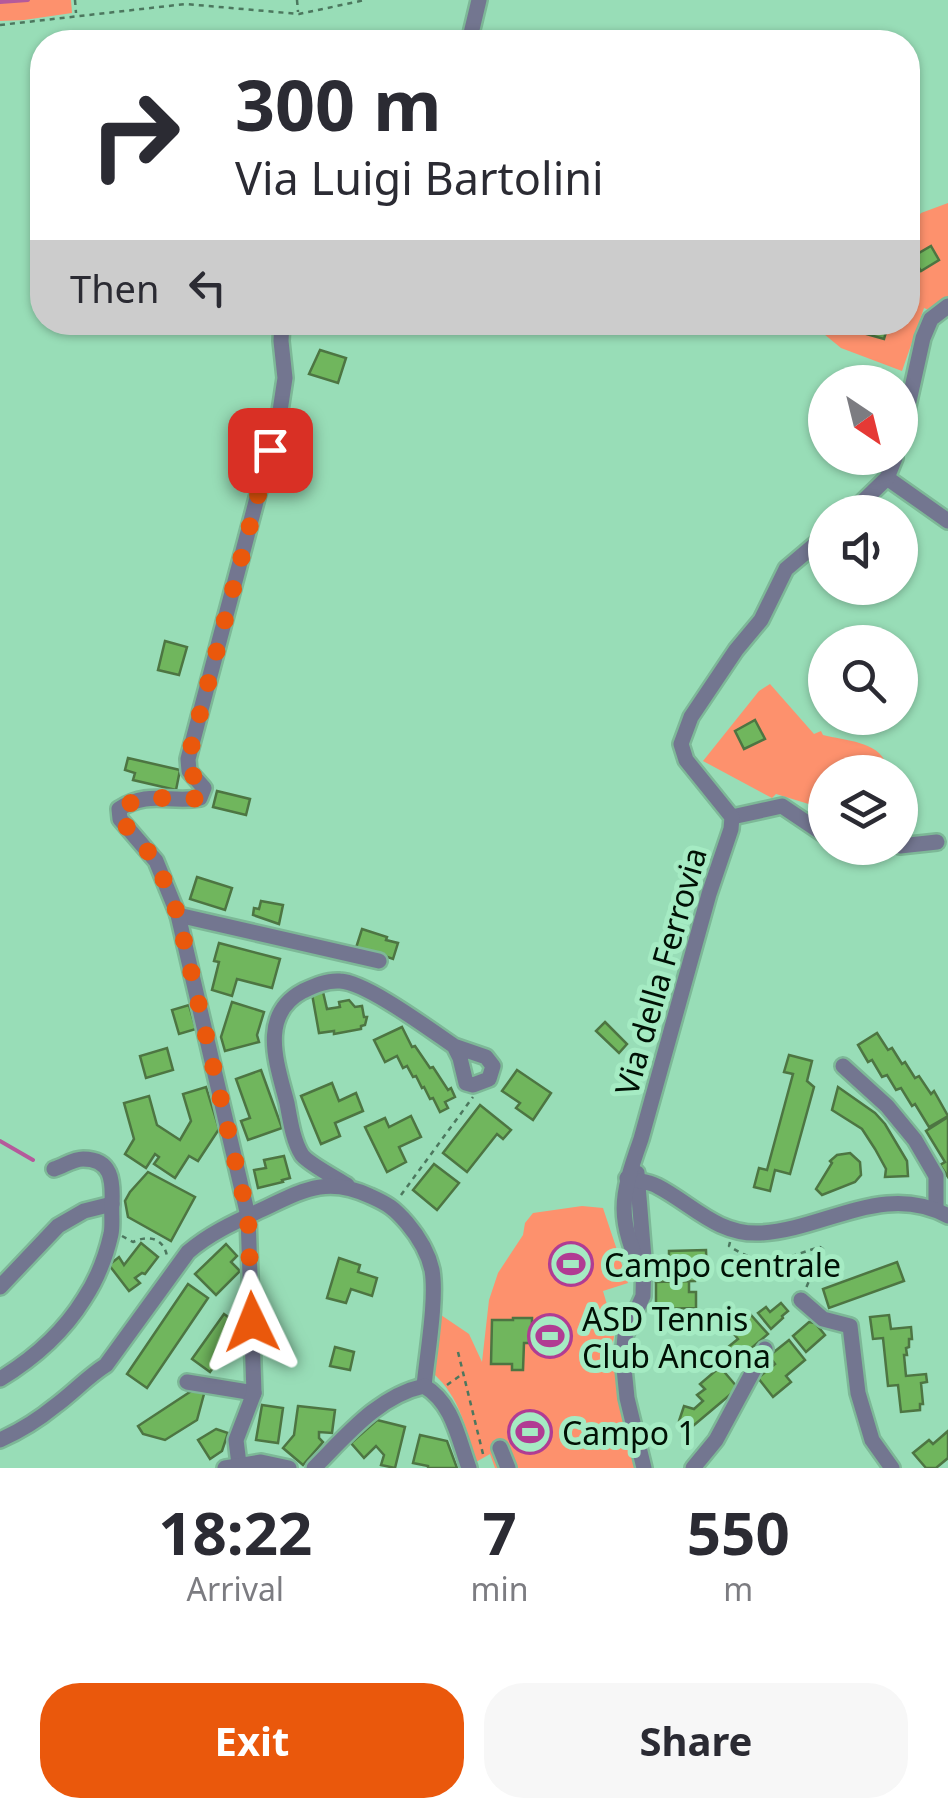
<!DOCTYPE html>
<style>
:root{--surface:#fff;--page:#f7f7f7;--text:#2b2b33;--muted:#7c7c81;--accent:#ea580c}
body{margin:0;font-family:"Noto Sans",sans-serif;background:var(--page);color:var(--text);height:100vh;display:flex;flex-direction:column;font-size:38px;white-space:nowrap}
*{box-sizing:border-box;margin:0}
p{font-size:32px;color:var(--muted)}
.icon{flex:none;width:55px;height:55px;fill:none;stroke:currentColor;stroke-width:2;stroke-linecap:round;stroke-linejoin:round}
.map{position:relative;height:1468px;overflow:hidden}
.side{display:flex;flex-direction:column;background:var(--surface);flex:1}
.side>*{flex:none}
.guide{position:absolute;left:30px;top:30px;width:890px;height:305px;border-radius:40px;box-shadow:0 2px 8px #0004;background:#fff;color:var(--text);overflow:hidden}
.needle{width:65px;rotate:145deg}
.tools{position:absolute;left:808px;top:365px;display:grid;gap:20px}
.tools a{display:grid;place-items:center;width:110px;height:110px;border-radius:50%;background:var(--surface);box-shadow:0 2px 8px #0004;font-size:50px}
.pin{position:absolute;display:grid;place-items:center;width:85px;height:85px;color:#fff;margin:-42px;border-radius:20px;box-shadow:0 5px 15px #0006}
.me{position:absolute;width:110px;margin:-55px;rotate:358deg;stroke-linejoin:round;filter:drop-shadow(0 0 8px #0008)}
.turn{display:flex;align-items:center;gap:35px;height:210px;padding:0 40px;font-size:45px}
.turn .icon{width:130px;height:130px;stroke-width:2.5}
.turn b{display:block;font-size:70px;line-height:85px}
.then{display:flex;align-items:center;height:95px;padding:0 40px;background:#0003;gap:20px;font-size:38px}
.eta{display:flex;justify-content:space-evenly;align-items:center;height:170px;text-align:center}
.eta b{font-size:60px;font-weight:700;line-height:70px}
.action{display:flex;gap:20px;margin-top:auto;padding:20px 40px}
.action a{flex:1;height:115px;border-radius:40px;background:var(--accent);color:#fff;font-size:40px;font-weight:700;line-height:115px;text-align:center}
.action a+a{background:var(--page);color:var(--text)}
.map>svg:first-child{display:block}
.green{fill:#fd916d}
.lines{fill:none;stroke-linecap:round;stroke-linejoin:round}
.stream{stroke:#b55a9b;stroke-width:4}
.building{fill:#70b65d;stroke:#4d7542;stroke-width:2.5}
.minor-casing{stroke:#7db897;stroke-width:20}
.path{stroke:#4c775e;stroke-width:2.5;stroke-dasharray:5 5;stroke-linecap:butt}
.minor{stroke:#737690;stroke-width:15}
.route{stroke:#ea580c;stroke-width:18;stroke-dasharray:0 32.4}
.labels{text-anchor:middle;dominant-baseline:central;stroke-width:10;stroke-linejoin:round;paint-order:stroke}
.street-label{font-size:32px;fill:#001105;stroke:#a5ebc3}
.poi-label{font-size:32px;fill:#001105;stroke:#a5ebc3;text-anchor:start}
</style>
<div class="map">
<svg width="948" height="1468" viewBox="0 0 948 1468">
<rect width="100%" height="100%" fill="#98ddb7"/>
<!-- green -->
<g class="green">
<polygon points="0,0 71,0 72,13 24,20 0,21"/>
<polygon points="948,203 948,299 931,311 924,308 902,371 841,348 813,325 814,322 908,322 908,232 921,213"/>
<path d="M 770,684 L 814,734 L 821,731 L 823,735 C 847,741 887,742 887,772 L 825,772 L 825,809 L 776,794 L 772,798 L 703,761 L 759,691 Z"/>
<path d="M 582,1206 L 603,1208 L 628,1283 L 603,1291 L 615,1332 L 612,1347 L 613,1366 L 637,1468 L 495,1468 L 490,1454 L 476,1462 C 465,1427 461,1399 433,1373 L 438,1313 L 469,1334 L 482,1362 L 489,1300 L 498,1273 L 523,1235 L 525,1223 L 533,1213 Z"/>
</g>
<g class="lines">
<!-- stream -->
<g class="stream">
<polyline points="0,2 28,0"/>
<polyline points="0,1141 33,1160"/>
</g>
</g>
<!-- building -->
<g class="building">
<polygon points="931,246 939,260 921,271 912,257"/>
<polygon points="870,322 889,322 884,339 866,334"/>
<polygon points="320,350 346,358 338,383 309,374"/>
<polygon points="165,641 187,647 179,675 158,670"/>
<polygon points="755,720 765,739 744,749 735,731"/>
<polygon points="128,758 180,770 176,790 133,780 135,773 125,770"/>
<polygon points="217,791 250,799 246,815 213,807"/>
<polygon points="197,877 232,888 225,910 190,899"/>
<polygon points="261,901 283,905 279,924 253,915 254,908 259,909"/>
<polygon points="362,929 387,937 386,940 398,943 393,959 370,951 355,951"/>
<polygon points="219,943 280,959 272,988 237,979 232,996 212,990 219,962 214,961"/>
<polygon points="323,992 327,1009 340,1007 339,1002 349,1000 355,1007 362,1006 364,1017 367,1017 365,1025 361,1026 361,1029 334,1034 334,1031 319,1033 312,994"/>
<polygon points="232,1002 264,1012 257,1035 259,1042 225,1051 221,1037"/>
<polygon points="189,1005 196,1029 179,1034 172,1010"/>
<polygon points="605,1022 627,1044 619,1053 596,1031"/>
<polygon points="402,1027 412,1047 415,1046 430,1068 433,1067 448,1090 451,1088 455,1097 445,1102 448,1108 440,1112 433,1098 430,1099 424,1087 422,1088 416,1076 413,1077 407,1066 403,1068 397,1056 385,1062 374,1040"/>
<polygon points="877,1033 888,1050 892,1048 902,1064 905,1062 915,1078 919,1076 931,1094 934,1091 948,1116 929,1127 915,1104 912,1106 901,1088 896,1090 887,1075 882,1077 872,1060 868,1062 858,1045"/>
<polygon points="167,1048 173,1070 146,1078 140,1056"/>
<polygon points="789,1055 812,1061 807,1081 814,1087 790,1174 775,1170 770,1191 754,1187 759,1168 767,1170 793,1074 784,1072"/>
<polygon points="261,1070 282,1128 248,1140 241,1121 250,1118 236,1079"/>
<polygon points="517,1070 551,1093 533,1120 516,1108 520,1103 502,1091"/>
<polygon points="332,1083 339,1101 356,1093 363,1111 335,1123 340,1136 321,1144 301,1096"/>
<polygon points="206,1087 219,1129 198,1161 189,1156 175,1178 154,1164 159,1157 155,1154 146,1168 125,1154 134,1139 124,1103 149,1096 157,1125 180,1140 191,1121 183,1094"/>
<polygon points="838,1087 875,1113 885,1124 907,1161 908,1176 885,1177 886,1169 875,1149 862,1129 832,1110"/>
<polygon points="480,1105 511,1130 503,1139 497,1134 467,1172 443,1153"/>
<polygon points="411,1116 421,1137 399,1147 406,1162 387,1172 365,1127 385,1118 389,1127"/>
<polygon points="948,1117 948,1177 940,1165 945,1162 926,1131"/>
<polygon points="850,1153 860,1162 861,1175 855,1182 822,1195 816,1189 832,1163 830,1161 837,1155"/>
<polygon points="284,1156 290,1178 282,1180 283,1182 258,1188 254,1170 266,1168 264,1160"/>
<polygon points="434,1164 459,1183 437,1210 413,1190"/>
<polygon points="148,1172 195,1197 171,1241 128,1217 125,1201 130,1192"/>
<polygon points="141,1243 158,1257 145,1274 142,1273 135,1278 140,1283 129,1291 109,1265 119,1257 124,1265"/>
<polygon points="226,1244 237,1256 231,1262 240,1271 216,1295 195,1274"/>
<polygon points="706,1250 707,1277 695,1278 695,1281 656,1282 655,1274 669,1274 669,1251"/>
<polygon points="339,1258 360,1265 358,1272 377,1278 372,1296 351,1289 346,1303 327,1298"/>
<polygon points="897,1262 904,1281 829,1308 823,1289"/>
<polygon points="689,1281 689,1292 696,1292 696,1308 656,1309 656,1282"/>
<polygon points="188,1284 208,1298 147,1388 127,1374"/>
<polygon points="781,1303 788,1311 782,1316 783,1318 771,1329 758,1313 766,1307 770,1312"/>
<polygon points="224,1314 242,1327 210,1372 192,1359"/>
<polygon points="751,1315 768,1334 748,1351 753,1358 737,1371 722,1352 738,1339 734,1334 739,1330 737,1327"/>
<polygon points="889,1315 891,1329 911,1327 912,1339 909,1339 909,1347 906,1348 907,1355 904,1355 906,1376 926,1374 927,1382 921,1383 923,1404 920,1404 920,1410 901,1412 898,1385 888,1386 883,1338 873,1339 870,1317"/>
<polygon points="513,1318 532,1318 532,1343 524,1343 523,1370 512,1370 512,1364 491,1364 492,1320 513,1320"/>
<polygon points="809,1322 815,1323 825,1335 806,1352 793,1336"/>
<polygon points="789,1340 805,1360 786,1376 791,1382 773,1397 758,1378 775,1364 769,1356"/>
<polygon points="335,1347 354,1352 350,1370 330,1366"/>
<polygon points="720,1367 738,1388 687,1431 679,1421 684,1406 694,1409 703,1401 697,1395 705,1389 700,1384"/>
<polygon points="199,1386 204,1394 197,1420 165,1440 143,1434 138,1426"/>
<polygon points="262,1405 283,1408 278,1443 256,1440"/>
<polygon points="298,1406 335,1410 332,1433 319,1432 319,1438 323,1442 303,1465 283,1448 294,1435"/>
<polygon points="377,1420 405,1427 395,1468 381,1465 384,1455 376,1446 364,1458 351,1443"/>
<polygon points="216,1429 228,1433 222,1451 210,1459 198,1440"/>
<polygon points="948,1431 948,1458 936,1468 926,1468 913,1453 929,1440 933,1444"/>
<polygon points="420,1435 447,1441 457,1468 428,1468 428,1466 413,1463"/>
</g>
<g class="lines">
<!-- minor casing -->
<g class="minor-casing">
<g id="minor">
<polyline points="469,42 479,0"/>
<polyline points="900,442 923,338 931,319 948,306"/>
<polyline points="887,478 948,521"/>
<polyline points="852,512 887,478 895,458"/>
<polyline points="732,817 782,806 825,835"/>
<polyline points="900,846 937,842"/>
<polyline points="178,915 379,961"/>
<polyline points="843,1066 887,1106 915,1140 936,1176 936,1209"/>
<polyline points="637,1173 644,1258 643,1296 625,1336 623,1358 627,1398 644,1468"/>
<path d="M 627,1178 C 636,1181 648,1181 657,1186 C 692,1204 717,1235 760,1233 C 824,1230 884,1181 948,1216"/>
<path d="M 347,1185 C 336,1178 309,1164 302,1155 C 293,1141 290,1119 287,1103 C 277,1064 258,1015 303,991 C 314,986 327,980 340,981 C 366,982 429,1029 454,1046 L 460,1058 L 466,1083 L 473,1085 L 489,1079 L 493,1066 L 486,1057 L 454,1046"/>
<path d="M 644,1278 C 617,1217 619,1201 641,1139 L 709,894 L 731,829 L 732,817 L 686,760 L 681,744 L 691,717 L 736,650 L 761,620 L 786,569 L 825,536"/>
<polyline points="0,1287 58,1226 84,1211 112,1204"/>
<polyline points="801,1300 823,1319 850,1326 858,1393 872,1440 892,1468"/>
<path d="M 0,1379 C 33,1359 63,1333 84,1299 C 96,1281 106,1256 111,1234 C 113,1224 111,1213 112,1203 C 113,1181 112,1159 83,1159 C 73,1159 64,1166 54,1169"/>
<polyline points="187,1382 254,1393"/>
<path d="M 0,1440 C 20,1431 38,1420 55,1406 C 73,1393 87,1377 106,1365 L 188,1252 C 210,1233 235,1222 261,1210 C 302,1191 326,1175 370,1196 C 388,1204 394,1208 407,1223 C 418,1236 428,1252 432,1270 C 437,1299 427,1355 424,1386"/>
<polyline points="500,1448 508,1468"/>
<path d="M 239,1464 L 236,1440 L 254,1393 L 248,1216 L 178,915 L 156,861 L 120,819 L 119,809 C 149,790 168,803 200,798 L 204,788 L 189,771 L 188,759 L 280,411 L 285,378 L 281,341 L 282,322"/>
<polyline points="225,1468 261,1462 289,1468"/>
<path d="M 314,1468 C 346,1436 378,1396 424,1386 C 453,1403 458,1438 469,1468"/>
<polyline points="693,1468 716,1440 765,1349"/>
</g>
</g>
<!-- path -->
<g class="path">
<polyline points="75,0 76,13"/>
<polyline points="297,0 298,12"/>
<polyline points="0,25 186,4 299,14 365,0"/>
<polyline points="401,1195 473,1097"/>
<path d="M 122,1236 L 133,1242 C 148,1235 163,1237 167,1256"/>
<path d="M 730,1242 L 729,1246 C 767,1270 780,1259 820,1247 L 823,1249 L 806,1288"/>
<polyline points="458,1352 483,1454 481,1458"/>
<polyline points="447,1385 461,1375"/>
</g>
<!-- minor -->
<use href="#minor" class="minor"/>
</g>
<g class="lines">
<!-- route -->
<path class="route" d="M 252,1322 L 248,1216 L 178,915 L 156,861 L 120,819 L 120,809 C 148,790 169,802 200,798 L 204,788 L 189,771 L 188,759 L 270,450"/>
</g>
<!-- icons -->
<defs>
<g id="stadium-ring" transform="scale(2.25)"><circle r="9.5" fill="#a5ebc3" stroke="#b13c93" stroke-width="1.5"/><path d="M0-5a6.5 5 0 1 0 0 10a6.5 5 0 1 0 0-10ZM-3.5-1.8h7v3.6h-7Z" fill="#b13c93"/></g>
</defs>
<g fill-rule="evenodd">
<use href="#stadium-ring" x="571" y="1264"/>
<use href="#stadium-ring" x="550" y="1336"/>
<use href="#stadium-ring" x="530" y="1432"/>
</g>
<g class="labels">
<!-- street labels -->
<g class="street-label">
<text transform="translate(660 971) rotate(-74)">Via della Ferrovia</text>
</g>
<!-- poi labels -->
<g class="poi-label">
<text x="604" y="1264">Campo centrale</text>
<text x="582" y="1318">ASD Tennis<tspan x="582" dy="37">Club Ancona</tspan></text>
<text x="562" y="1432">Campo 1</text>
</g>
</g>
</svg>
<div class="tools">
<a><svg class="needle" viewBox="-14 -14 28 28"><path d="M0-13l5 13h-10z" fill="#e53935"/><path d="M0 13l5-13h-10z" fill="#7c7c81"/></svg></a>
<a><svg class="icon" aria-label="sound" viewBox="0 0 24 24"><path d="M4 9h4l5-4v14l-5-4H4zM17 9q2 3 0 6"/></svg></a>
<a><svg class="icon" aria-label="search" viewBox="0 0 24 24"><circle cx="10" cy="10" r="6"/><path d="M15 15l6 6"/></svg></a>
<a><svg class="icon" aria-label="layers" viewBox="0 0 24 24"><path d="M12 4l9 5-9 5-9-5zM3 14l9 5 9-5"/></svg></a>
</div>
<div class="pin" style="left:270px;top:450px;background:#d93025"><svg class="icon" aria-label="arrive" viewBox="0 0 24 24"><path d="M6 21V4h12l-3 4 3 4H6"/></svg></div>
<svg class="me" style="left:252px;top:1322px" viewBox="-20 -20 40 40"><path d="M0-17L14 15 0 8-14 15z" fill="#ea580c" stroke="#fff" stroke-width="4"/></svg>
<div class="guide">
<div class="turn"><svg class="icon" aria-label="right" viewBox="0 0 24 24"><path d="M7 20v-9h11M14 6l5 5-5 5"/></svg><div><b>300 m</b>Via Luigi Bartolini</div></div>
<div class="then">Then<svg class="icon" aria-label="left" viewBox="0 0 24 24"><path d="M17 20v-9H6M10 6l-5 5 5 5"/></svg></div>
</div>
</div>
<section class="side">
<div class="eta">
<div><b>18:22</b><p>Arrival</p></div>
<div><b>7</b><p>min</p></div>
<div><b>550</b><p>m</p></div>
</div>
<div class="action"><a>Exit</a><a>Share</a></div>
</section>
